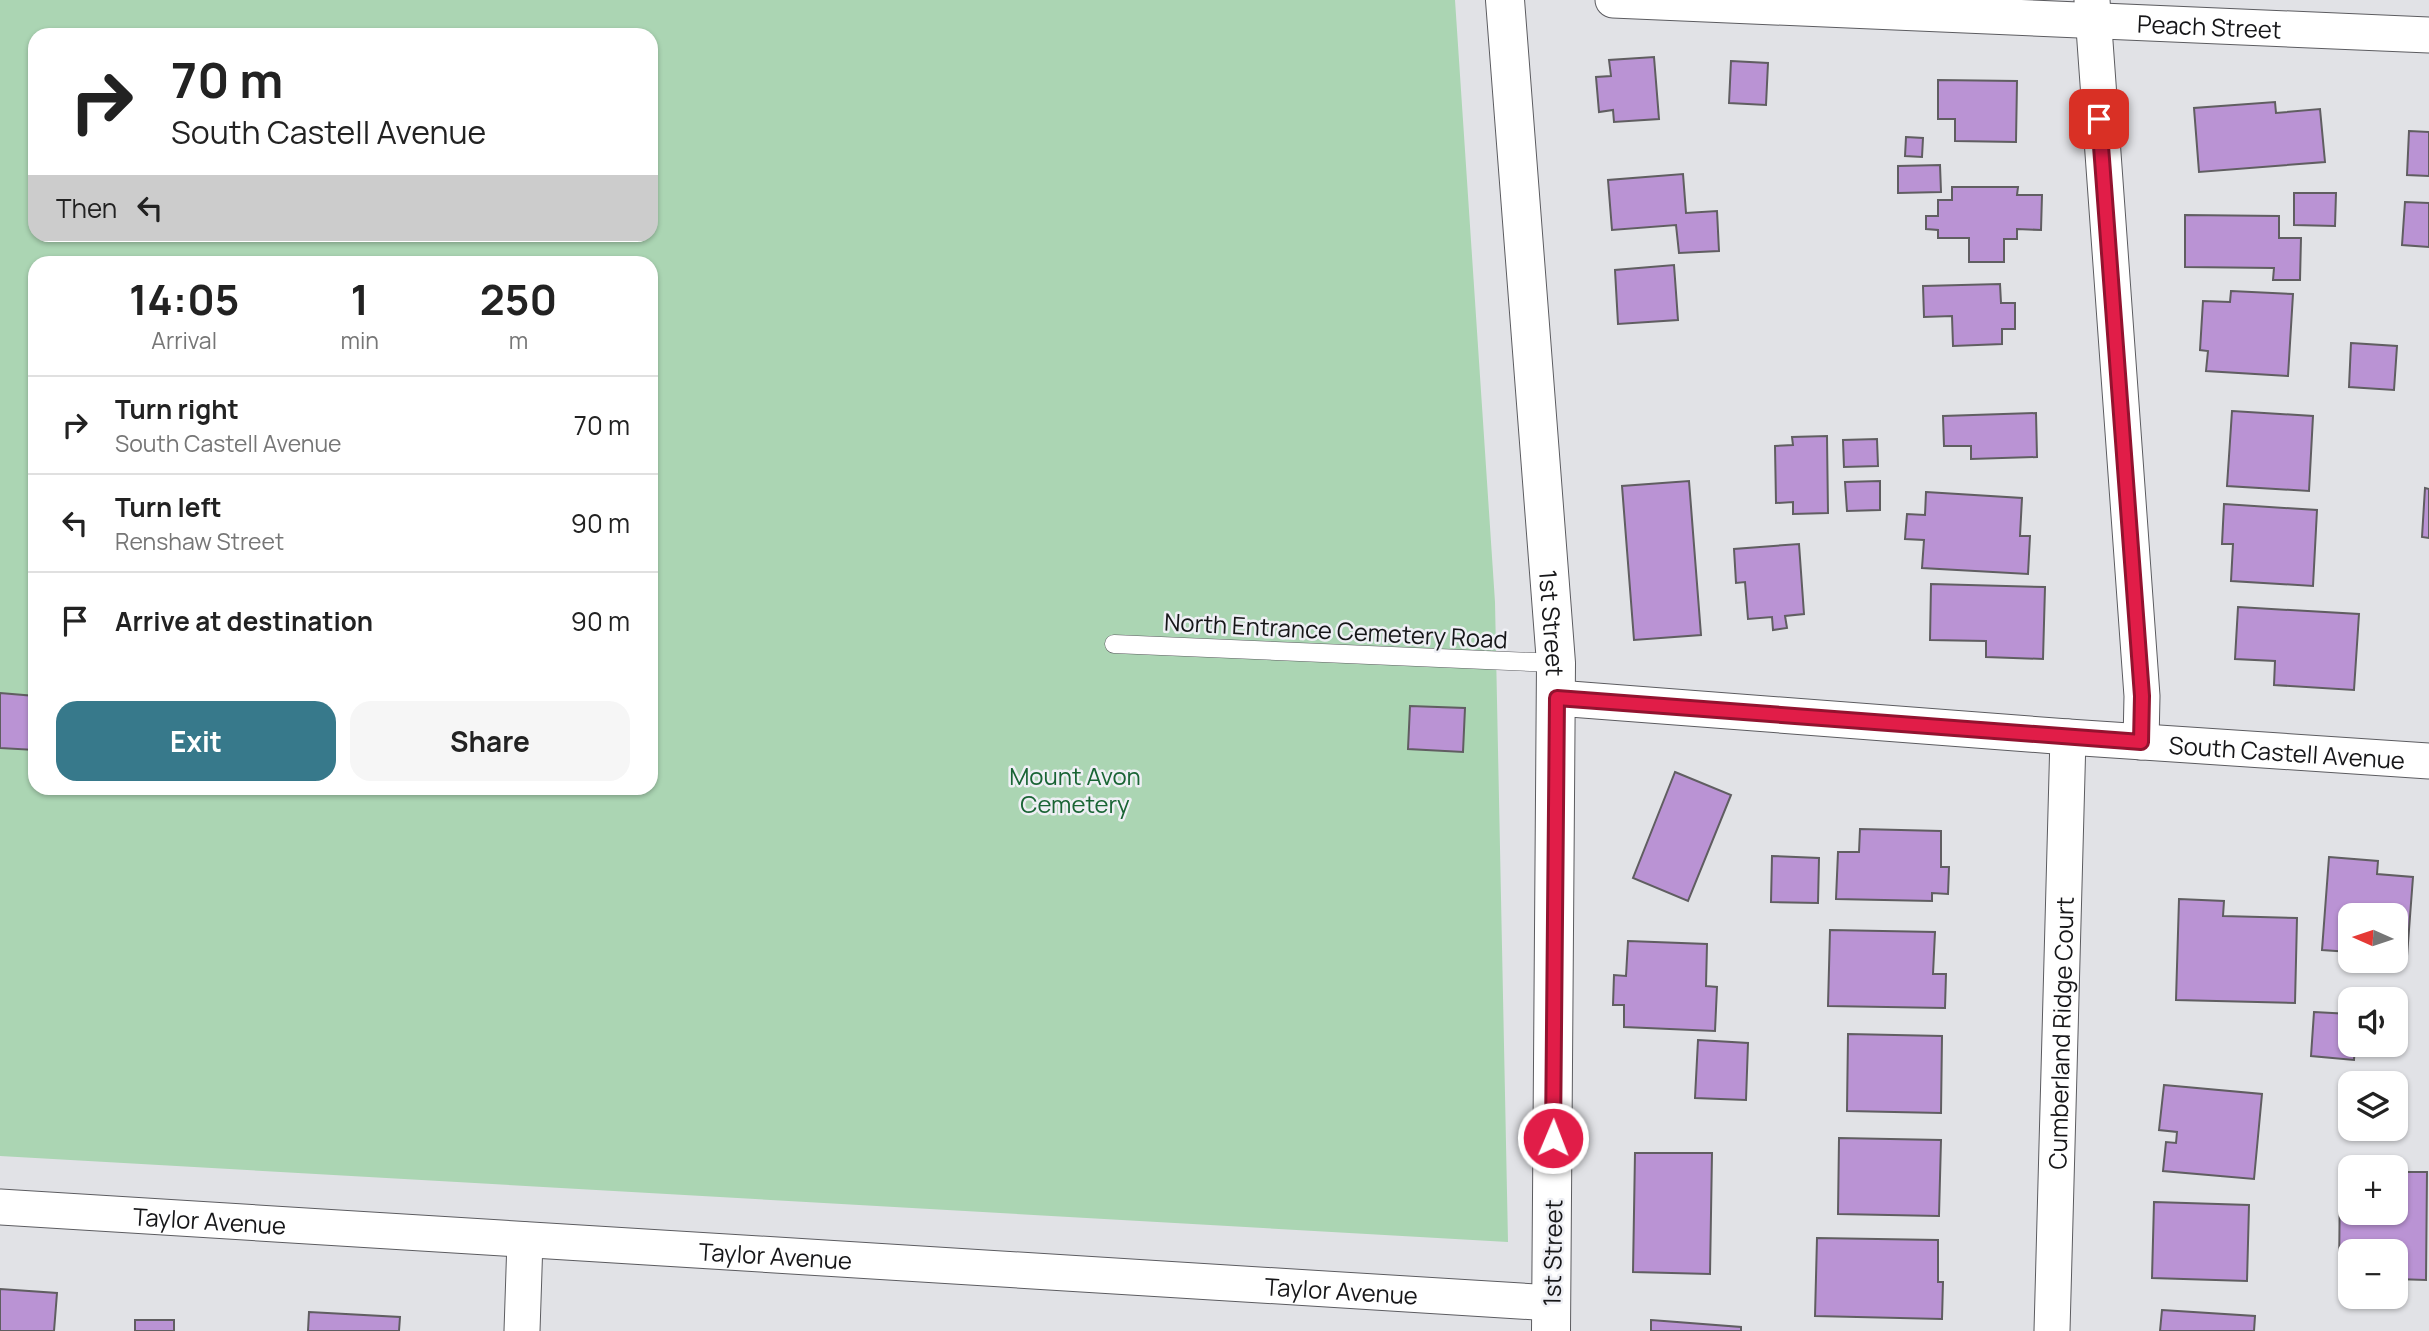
<!DOCTYPE html>
<meta charset="utf-8">
<style>
:root{--surface:#fff;--page:#f6f6f6;--text:#222;--muted:#767676;--line:#e0e0e0;--accent:#37798b}
body{margin:0;font-family:Manrope,sans-serif;background:var(--page);color:var(--text);height:100vh;display:flex;flex-direction:column;font-size:26px;white-space:nowrap}
*{box-sizing:border-box;margin:0}
p{font-size:23px;color:var(--muted)}
.icon{flex:none;width:38px;height:38px;fill:none;stroke:currentColor;stroke-width:2;stroke-linecap:round;stroke-linejoin:round}
.map{position:relative;flex:1;overflow:hidden}
.side{position:absolute;left:28px;top:256px;width:630px;height:539px;display:flex;flex-direction:column;background:var(--surface);border-radius:21px;box-shadow:0 2px 5px #0004}
.side>*{flex:none}
.top-card{position:absolute;left:28px;top:28px;width:630px;height:214px;border-radius:21px;box-shadow:0 2px 5px #0004;background:#fff;color:var(--text);overflow:hidden}
.needle{width:46px;rotate:273deg}
.tools{position:absolute;left:2338px;top:903px;display:grid;gap:14px}
.tools a{display:grid;place-items:center;width:70px;height:70px;border-radius:14px;background:var(--surface);box-shadow:0 2px 5px #0004;font-size:35px}
.pin{position:absolute;display:grid;place-items:center;width:60px;height:60px;color:#fff;margin:-30px;border-radius:14px;box-shadow:0 4px 10px #0006}
.me{position:absolute;width:77px;margin:-38px;rotate:1deg;stroke-linejoin:round;filter:drop-shadow(0 0 5px #0008)}
.turn{display:flex;align-items:center;gap:24px;height:147px;padding:0 28px;font-size:32px}
.turn .icon{width:91px;height:91px;stroke-width:2.5}
.turn b{display:block;font-size:49px;line-height:60px}
.then{display:flex;align-items:center;height:66px;padding:0 28px;background:#0003;gap:14px;font-size:26px}
.eta{display:flex;justify-content:space-evenly;align-items:center;height:119px;text-align:center}
.eta b{font-size:42px;font-weight:700;line-height:49px}
.cta{display:flex;gap:14px;margin-top:auto;padding:14px 28px}
.cta a{flex:1;height:80px;border-radius:21px;background:var(--accent);color:#fff;font-size:28px;font-weight:700;line-height:80px;text-align:center}
.cta a+a{background:var(--page);color:var(--text)}
ul{padding:0;list-style:none}
li{display:flex;align-items:center;gap:21px;height:98px;padding:0 28px;border-top:2px solid var(--line)}
li div{flex:1}
li b{display:block;font-size:26px}
li em{font-style:normal}
.map>svg:first-child{display:block}
.green{fill:#abd5b3;fill-rule:evenodd}
.building{fill:#ba93d4;stroke:#605e61;stroke-width:2}
.lines{fill:none;stroke-linecap:round;stroke-linejoin:round}
.service-casing{stroke:#5c5c60;stroke-width:19}
.minor-casing{stroke:#5c5c60;stroke-width:37}
.tertiary-casing{stroke:#5c5c60;stroke-width:40}
.service{stroke:#fff;stroke-width:18}
.minor{stroke:#fff;stroke-width:35}
.tertiary{stroke:#fff;stroke-width:38}
.route-casing{stroke:#92132f;stroke-width:18}
.route{stroke:#e11d48;stroke-width:12}
.labels{text-anchor:middle;dominant-baseline:central;stroke-width:5;stroke-linejoin:round;paint-order:stroke}
.street-label{font-size:24px;fill:#161618;stroke:#eeeff4}
.park-label{font-size:24px;fill:#196434;stroke:#eeeff4}
</style>
<div class="map">
<svg width="2429" height="1331" viewBox="0 0 2429 1331">
<rect width="100%" height="100%" fill="#e1e2e6"/>
<!-- green -->
<path class="green" d="M 0,0 L 1455,0 L 1495,602 L 1508,1242 L 0,1156 ZM 35,35 L 651,35 L 651,234 L 35,234 ZM 35,262 L 651,262 L 651,788 L 35,788 Z"/>
<!-- building -->
<g class="building">
<polygon points="1654,57 1659,119 1614,122 1613,110 1599,112 1596,77 1611,76 1609,60"/>
<polygon points="1731,61 1768,63 1766,105 1729,103"/>
<polygon points="1938,80 2017,81 2016,142 1955,141 1955,119 1938,119"/>
<polygon points="2275,102 2276,113 2320,109 2325,162 2199,172 2194,108"/>
<polygon points="2409,131 2429,132 2429,176 2407,175"/>
<polygon points="1906,137 1923,138 1922,157 1905,156"/>
<polygon points="1940,165 1941,192 1898,193 1898,166"/>
<polygon points="1683,174 1686,213 1717,211 1719,251 1679,253 1676,225 1612,230 1608,180"/>
<polygon points="1952,187 2018,187 2017,195 2042,195 2041,230 2017,229 2017,239 2004,239 2004,262 1969,262 1969,238 1938,238 1938,230 1926,229 1926,216 1938,216 1938,200 1952,200"/>
<polygon points="2294,193 2336,193 2335,226 2294,225"/>
<polygon points="2405,202 2429,203 2429,247 2402,245"/>
<polygon points="2185,215 2279,216 2279,238 2301,238 2300,280 2273,280 2274,268 2185,267"/>
<polygon points="1674,265 1678,320 1618,324 1615,270"/>
<polygon points="2000,284 2001,303 2015,303 2015,329 2002,329 2002,344 1953,346 1952,316 1924,317 1923,286"/>
<polygon points="2231,291 2293,294 2288,376 2206,371 2208,351 2200,350 2203,301 2230,302"/>
<polygon points="2351,343 2397,346 2394,390 2349,387"/>
<polygon points="2232,411 2313,416 2309,491 2227,486"/>
<polygon points="2036,413 2037,457 1971,459 1971,446 1944,446 1943,416"/>
<polygon points="1827,436 1828,513 1793,514 1793,502 1776,503 1775,446 1793,445 1792,437"/>
<polygon points="1877,439 1878,466 1844,467 1843,440"/>
<polygon points="1689,481 1701,635 1634,640 1622,486"/>
<polygon points="1880,481 1880,510 1847,511 1845,482"/>
<polygon points="2425,488 2429,489 2429,538 2422,537"/>
<polygon points="1926,492 2022,498 2020,536 2030,536 2028,574 1922,568 1924,540 1905,539 1907,514 1925,515"/>
<polygon points="2224,504 2317,510 2313,586 2231,581 2233,544 2222,544"/>
<polygon points="1799,544 1804,614 1785,616 1787,628 1773,630 1772,617 1748,619 1745,582 1736,583 1734,549"/>
<polygon points="1931,584 2045,587 2043,659 1986,657 1986,641 1930,640"/>
<polygon points="2238,607 2359,614 2354,690 2274,685 2275,661 2235,659"/>
<polygon points="0,693 35,696 35,750 0,748"/>
<polygon points="1410,706 1465,708 1463,752 1408,749"/>
<polygon points="1675,772 1731,795 1688,901 1633,878"/>
<polygon points="1860,829 1941,831 1941,867 1949,867 1948,894 1932,893 1932,901 1836,899 1838,852 1859,852"/>
<polygon points="1772,856 1819,858 1818,903 1771,902"/>
<polygon points="2329,857 2378,861 2377,874 2413,877 2407,956 2396,955 2396,915 2350,915 2350,952 2322,950"/>
<polygon points="2179,899 2224,901 2223,916 2297,918 2295,1003 2176,1000"/>
<polygon points="1830,930 1935,932 1933,974 1946,974 1945,1008 1828,1006"/>
<polygon points="1628,941 1707,944 1706,986 1717,987 1715,1031 1624,1027 1624,1005 1613,1005 1614,975 1626,976"/>
<polygon points="2314,1012 2350,1014 2350,1045 2355,1045 2354,1060 2311,1056"/>
<polygon points="1848,1034 1942,1036 1941,1113 1847,1111"/>
<polygon points="1698,1040 1748,1043 1746,1100 1695,1098"/>
<polygon points="2164,1085 2262,1094 2254,1179 2163,1171 2166,1142 2176,1143 2177,1132 2159,1130"/>
<polygon points="1839,1138 1941,1140 1939,1216 1838,1214"/>
<polygon points="1635,1153 1712,1153 1710,1274 1633,1272"/>
<polygon points="2340,1171 2350,1171 2350,1213 2396,1213 2396,1172 2427,1172 2426,1280 2396,1279 2396,1251 2350,1251 2350,1279 2339,1278"/>
<polygon points="2154,1202 2249,1205 2247,1281 2152,1278"/>
<polygon points="1817,1238 1938,1240 1938,1282 1943,1282 1942,1319 1815,1316"/>
<polygon points="0,1289 57,1293 54,1331 0,1331"/>
<polygon points="2162,1310 2255,1316 2254,1331 2160,1331"/>
<polygon points="309,1312 400,1317 399,1331 308,1331"/>
<rect x="135" y="1320" width="39" height="11"/>
<polygon points="1651,1320 1741,1327 1741,1331 1651,1331"/>
</g>
<g class="lines">
<!-- service casing -->
<g class="service-casing">
<polyline id="service" points="1114,644 1556,663"/>
</g>
<!-- minor casing -->
<g class="minor-casing">
<g id="minor">
<path id="s1" d="M 1613,0 L 2429,35"/>
<polyline points="2092,0 2142,696 2141,742"/>
<path id="s2" d="M 1557,698 L 2068,737 L 2429,761"/>
<path id="s3" d="M 0,1207 L 1552,1303"/>
<polyline points="522,1331 525,1240"/>
<path id="s4" d="M 2052,1331 L 2068,737"/>
</g>
</g>
<!-- tertiary casing -->
<g class="tertiary-casing">
<g id="tertiary">
<path id="s5" d="M 1505,0 L 1556,663 L 1551,1331"/>
</g>
</g>
<!-- service -->
<use href="#service" class="service"/>
<!-- minor -->
<use href="#minor" class="minor"/>
<!-- tertiary -->
<use href="#tertiary" class="tertiary"/>
</g>
<g class="lines">
<!-- route casing -->
<g class="route-casing">
<polyline id="route" points="1553,1138 1557,698 2141,742 2142,696 2099,119"/>
</g>
<!-- route -->
<use href="#route" class="route"/>
</g>
<g class="labels">
<!-- street labels -->
<g class="street-label">
<text stroke="none"><textPath href="#s1" startOffset="597">Peach Street</textPath></text>
<text stroke="none"><textPath href="#s5" startOffset="625">1st Street</textPath></text>
<text transform="translate(1336 630) rotate(3)">North Entrance Cemetery Road</text>
<text stroke="none"><textPath href="#s2" startOffset="732">South Castell Avenue</textPath></text>
<text stroke="none"><textPath href="#s4" startOffset="298">Cumberland Ridge Court</textPath></text>
<text stroke="none"><textPath href="#s3" startOffset="210">Taylor Avenue</textPath></text>
<text transform="translate(1552 1253) rotate(-89)">1st Street</text>
<text stroke="none"><textPath href="#s3" startOffset="777">Taylor Avenue</textPath></text>
<text stroke="none"><textPath href="#s3" startOffset="1344">Taylor Avenue</textPath></text>
</g>
<!-- park labels -->
<g class="park-label">
<text x="1075" y="775">Mount Avon<tspan x="1075" dy="28">Cemetery</tspan></text>
</g>
</g>
</svg>
<div class="tools">
<a><svg class="needle" viewBox="-14 -14 28 28"><path d="M0-13l5 13h-10z" fill="#e53935"/><path d="M0 13l5-13h-10z" fill="#767676"/></svg></a>
<a><svg class="icon" aria-label="sound" viewBox="0 0 24 24"><path d="M4 9h4l5-4v14l-5-4H4zM17 9q2 3 0 6"/></svg></a>
<a><svg class="icon" aria-label="layers" viewBox="0 0 24 24"><path d="M12 4l9 5-9 5-9-5zM3 14l9 5 9-5"/></svg></a>
<a>+</a>
<a>−</a>
</div>
<div class="pin" style="left:2099px;top:119px;background:#d93025"><svg class="icon" aria-label="arrive" viewBox="0 0 24 24"><path d="M6 21V4h12l-3 4 3 4H6"/></svg></div>
<svg class="me" style="left:1553px;top:1138px" viewBox="-20 -20 40 40"><circle r="17" fill="#e11d48" stroke="#fff" stroke-width="3"/><path d="M0-11L8 9 0 5-8 9z" fill="#fff"/></svg>
<div class="top-card">
<div class="turn"><svg class="icon" aria-label="right" viewBox="0 0 24 24"><path d="M7 20v-9h11M14 6l5 5-5 5"/></svg><div><b>70 m</b>South Castell Avenue</div></div>
<div class="then">Then<svg class="icon" aria-label="left" viewBox="0 0 24 24"><path d="M17 20v-9H6M10 6l-5 5 5 5"/></svg></div>
</div>
<section class="side">
<div class="eta">
<div><b>14:05</b><p>Arrival</p></div>
<div><b>1</b><p>min</p></div>
<div><b>250</b><p>m</p></div>
</div>
<ul>
<li><svg class="icon" aria-label="right" viewBox="0 0 24 24"><path d="M7 20v-9h11M14 6l5 5-5 5"/></svg><div><b>Turn right</b><p>South Castell Avenue</p></div><em>70 m</em></li>
<li><svg class="icon" aria-label="left" viewBox="0 0 24 24"><path d="M17 20v-9H6M10 6l-5 5 5 5"/></svg><div><b>Turn left</b><p>Renshaw Street</p></div><em>90 m</em></li>
<li><svg class="icon" aria-label="arrive" viewBox="0 0 24 24"><path d="M6 21V4h12l-3 4 3 4H6"/></svg><div><b>Arrive at destination</b></div><em>90 m</em></li>
</ul>
<div class="cta"><a>Exit</a><a>Share</a></div>
</section>
</div>
